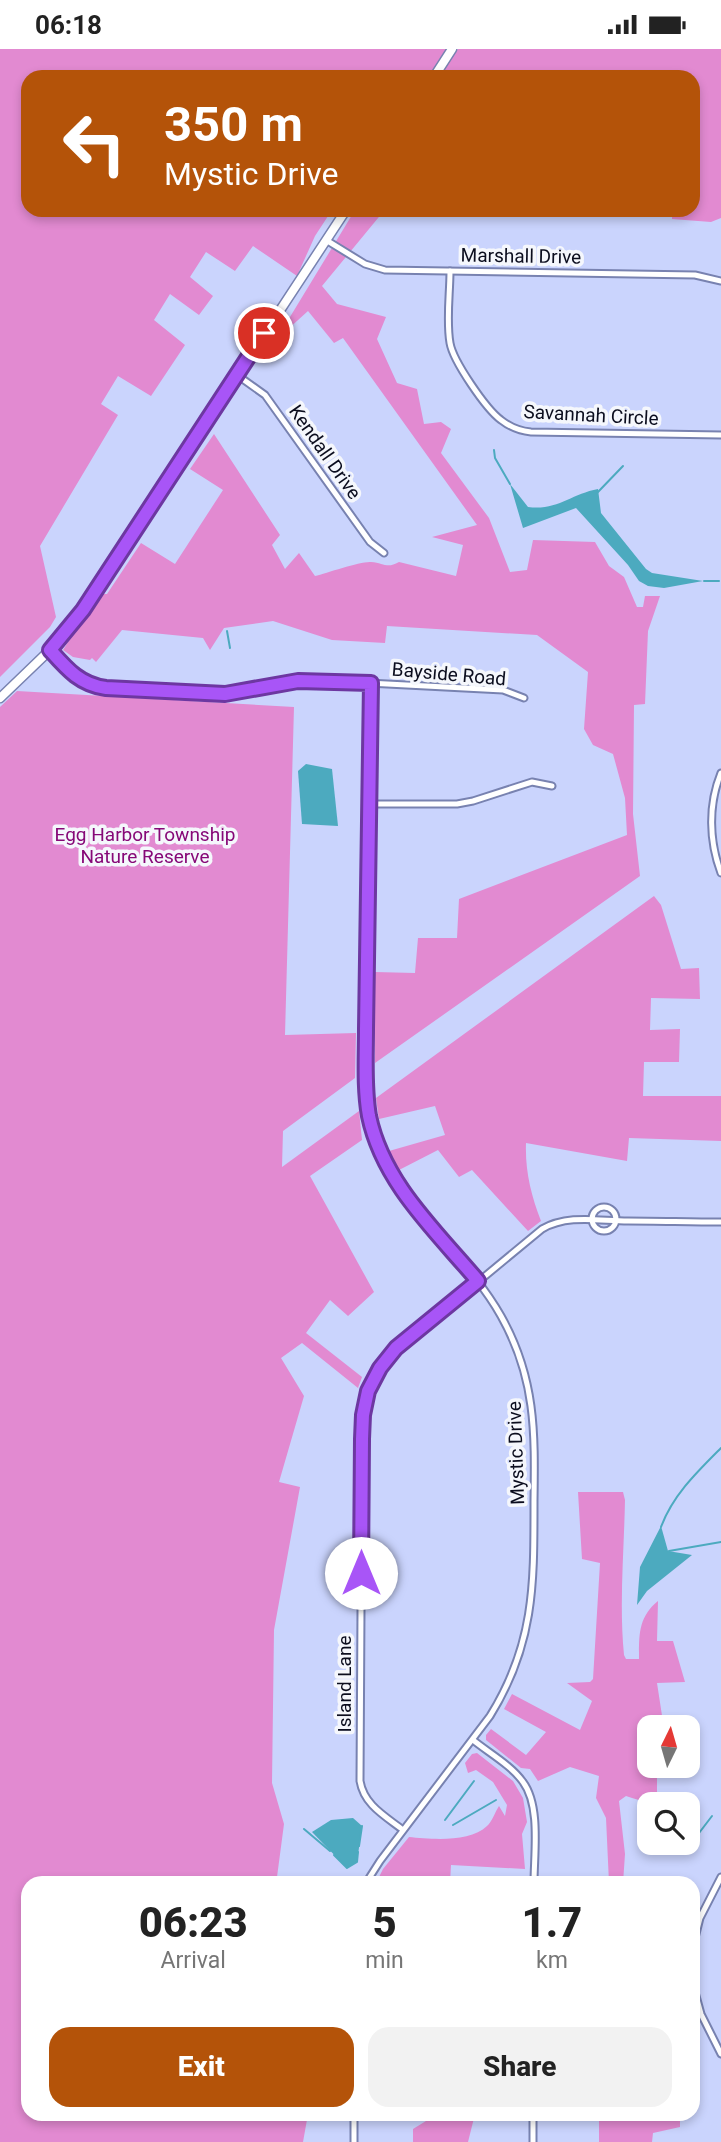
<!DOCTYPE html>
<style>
:root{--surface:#fff;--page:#f2f2f2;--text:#222;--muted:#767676;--accent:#b45309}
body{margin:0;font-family:Roboto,sans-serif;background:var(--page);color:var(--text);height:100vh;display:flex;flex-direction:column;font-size:26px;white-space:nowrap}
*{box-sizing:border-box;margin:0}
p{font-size:23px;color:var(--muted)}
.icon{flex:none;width:38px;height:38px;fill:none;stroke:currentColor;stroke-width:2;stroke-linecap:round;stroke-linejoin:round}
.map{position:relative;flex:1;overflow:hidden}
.details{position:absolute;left:21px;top:1827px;width:679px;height:245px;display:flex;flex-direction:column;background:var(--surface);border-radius:21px;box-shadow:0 4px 10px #0003}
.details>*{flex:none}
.banner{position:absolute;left:21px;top:21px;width:679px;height:147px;border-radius:21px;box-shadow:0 4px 10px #0003;background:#b45309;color:#fff;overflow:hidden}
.needle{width:46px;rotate:5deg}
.buttons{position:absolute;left:637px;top:1666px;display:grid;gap:14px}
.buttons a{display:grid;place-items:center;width:63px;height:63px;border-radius:14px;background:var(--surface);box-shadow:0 4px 10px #0003;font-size:35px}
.pin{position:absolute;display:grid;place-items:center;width:60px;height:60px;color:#fff;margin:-30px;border:4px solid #fff;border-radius:50%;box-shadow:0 2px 7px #0007}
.me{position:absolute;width:77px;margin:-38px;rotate:0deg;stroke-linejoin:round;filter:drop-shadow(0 0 5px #0008)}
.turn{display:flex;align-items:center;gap:24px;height:147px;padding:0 28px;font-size:32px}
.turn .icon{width:91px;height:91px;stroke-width:2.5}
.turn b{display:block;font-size:49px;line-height:60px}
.eta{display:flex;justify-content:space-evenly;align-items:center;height:119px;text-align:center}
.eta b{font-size:42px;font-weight:800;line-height:49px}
.action{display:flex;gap:14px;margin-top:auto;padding:14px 28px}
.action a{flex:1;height:80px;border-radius:21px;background:var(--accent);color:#fff;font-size:28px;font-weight:800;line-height:80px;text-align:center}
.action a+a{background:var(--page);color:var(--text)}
.status{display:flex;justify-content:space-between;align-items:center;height:49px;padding:0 35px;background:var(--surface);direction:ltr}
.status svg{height:19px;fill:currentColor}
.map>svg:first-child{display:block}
.green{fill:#e28ad1}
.water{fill:#4caabf}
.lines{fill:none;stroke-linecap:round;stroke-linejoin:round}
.stream{stroke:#4caabf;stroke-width:2}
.minor-casing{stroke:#7882b0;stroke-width:9}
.secondary-casing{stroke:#7882b0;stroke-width:11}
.minor{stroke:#fff;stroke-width:5}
.secondary{stroke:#fff;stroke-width:8}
.route-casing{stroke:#6d37a1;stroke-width:18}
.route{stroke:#a855f7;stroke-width:12}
.labels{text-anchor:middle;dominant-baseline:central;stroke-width:7;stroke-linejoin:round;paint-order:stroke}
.street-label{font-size:19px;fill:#0b0d1e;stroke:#f5f7fc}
.park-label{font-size:19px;fill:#860877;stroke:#f5f7fc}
</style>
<div class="status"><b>06:18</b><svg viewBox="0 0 49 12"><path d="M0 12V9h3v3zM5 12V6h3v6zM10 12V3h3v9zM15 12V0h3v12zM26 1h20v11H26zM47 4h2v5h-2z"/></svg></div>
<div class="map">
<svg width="721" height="2093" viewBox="0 0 721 2093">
<rect width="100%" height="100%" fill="#cad4fd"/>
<!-- green -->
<g class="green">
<polygon points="0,0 446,0 428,28 28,28 28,161 332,161 315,187 297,227 253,197 235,222 206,203 190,228 213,247 199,266 170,245 154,271 185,296 151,347 118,327 101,355 118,366 40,497 56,568 50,578 0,628"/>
<polygon points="458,0 721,0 721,169 711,173 672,170 672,161 693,161 693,28 439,28"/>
<path d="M 355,161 L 434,161 L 434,166 L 383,163 L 322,237 L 337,255 L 386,268 L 377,290 L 397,334 L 417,340 L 424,375 L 441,373 L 451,380 L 441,404 L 489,469 L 510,523 L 527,521 L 533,491 L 595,493 L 609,517 L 624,528 L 637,558 L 643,558 L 645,547 L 660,547 L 648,582 L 645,655 L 634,656 L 633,765 L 640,827 L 375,1014 L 375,923 L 415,924 L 418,889 L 457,889 L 459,850 L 627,786 L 625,749 L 613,705 L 593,696 L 584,680 L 588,623 L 537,586 L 387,577 L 385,594 L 332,591 L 273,572 L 224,579 L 210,601 L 203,589 L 122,581 L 96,613 L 92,609 L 90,611 L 73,608 L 63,601 L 98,545 L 107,545 L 141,494 L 175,515 L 223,441 L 190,420 L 214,385 L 280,486 L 272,496 L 285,520 L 299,504 L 315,527 C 327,524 361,512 371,513 C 384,514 387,520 399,513 L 456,527 L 463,496 L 432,488 L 477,476 L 343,289 L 334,294 L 308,262 L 276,291 Z"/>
<polygon points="17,642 294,658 285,986 356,984 355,1029 283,1082 282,1118 359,1062 362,1091 310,1127 374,1243 348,1267 330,1251 306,1284 362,1328 358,1339 302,1294 281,1309 304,1347 279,1433 300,1438 274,1581 272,1734 284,1775 277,1828 278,1834 28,1834 28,2065 308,2065 303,2093 0,2093 0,658"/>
<path d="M 654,847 L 661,856 L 681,920 L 699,919 L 700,950 L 651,949 L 650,981 L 680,980 L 679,1013 L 644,1013 L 643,1047 L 721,1047 L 721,1092 L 629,1089 L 627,1112 L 526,1094 C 525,1122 531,1146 541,1172 L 528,1182 L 472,1121 L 459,1128 L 438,1101 L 399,1121 L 389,1102 L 445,1086 L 435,1057 L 379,1070 L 376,1049 Z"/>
<path d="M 578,1443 L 623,1443 L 625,1451 C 624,1503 619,1555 624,1606 L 626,1610 L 639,1610 C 639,1587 638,1568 658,1552 L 657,1592 L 673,1592 L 685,1633 L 657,1634 L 663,1673 L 679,1673 L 680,1678 L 649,1678 L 649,1717 L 657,1717 L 657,1752 L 699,1753 C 674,1759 650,1755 626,1747 L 619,1752 L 625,1805 L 623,1834 L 609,1834 L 606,1769 L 596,1749 L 599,1727 L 570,1718 L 538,1732 L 530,1720 L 521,1719 L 486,1691 L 486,1686 L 491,1680 L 526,1706 L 546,1683 L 504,1660 L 512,1645 L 580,1681 L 592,1652 L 567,1634 L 590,1633 L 593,1630 L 600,1514 L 582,1510 Z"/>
<path d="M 477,1704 L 513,1732 L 523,1749 L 527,1773 L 522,1785 L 525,1820 L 451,1816 L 450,1834 L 376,1834 L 383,1820 L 409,1788 C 430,1790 470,1794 487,1777 C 492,1773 495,1763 499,1757 L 505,1767 L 507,1756 L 493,1733 L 476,1721 L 468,1724 L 465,1714 L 472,1705 Z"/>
<polygon points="425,2065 475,2065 468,2093 413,2093 413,2080 426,2072"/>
<polygon points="599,2065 680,2065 680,2078 653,2084 652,2093 599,2093"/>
</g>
<!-- water -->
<g class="water">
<path d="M 510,435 L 528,458 C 557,462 571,445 598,440 L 601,464 L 646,520 L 652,524 L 703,532 L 664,539 L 648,537 L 639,532 L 628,516 L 576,459 L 523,479 Z"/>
<polygon points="306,715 332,720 338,777 302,775 298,722"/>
<polygon points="661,1477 668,1502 692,1506 647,1542 637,1556 640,1518"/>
<polygon points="353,1769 362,1777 357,1813 347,1819 312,1783 331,1771"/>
</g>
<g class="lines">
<!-- stream -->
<g class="stream">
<polyline points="494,401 495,409 510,435"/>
<polyline points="597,444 623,417"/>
<polyline points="704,532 719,532"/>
<polyline points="227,582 230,599"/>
<path d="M 661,1478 C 673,1446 697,1423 721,1399"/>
<polyline points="669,1502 721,1493"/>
<polyline points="445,1771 474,1732"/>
<polyline points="453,1776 496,1751"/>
<polyline points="304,1780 330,1802"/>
<polyline points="359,1797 362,1777"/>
<polyline points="683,1805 712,1767"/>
<polyline points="334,1806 347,1819 357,1813 358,1803"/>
</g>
<!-- minor casing -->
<g class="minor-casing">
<g id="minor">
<polyline points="326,191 365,215 385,221 695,226 721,232"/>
<path d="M 450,222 C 450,245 446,271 450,294 C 453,312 486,360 501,371 C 510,378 520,382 531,383 L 721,386"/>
<polyline points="237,326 265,346 370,493 384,504"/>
<path d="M 50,601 C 66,619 80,636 106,639 C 146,641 190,647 230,644 C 258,642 283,632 310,631 L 503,641 L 524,649"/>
<path d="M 721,724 C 708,756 709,792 721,824"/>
<polyline points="369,755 457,755 473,752 532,733 552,737"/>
<circle cx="604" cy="1170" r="12"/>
<path d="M 473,1691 C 489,1704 511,1716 523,1733 C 541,1757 534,1805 534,1834"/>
<path d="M 403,1781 C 385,1767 364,1756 360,1732 L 362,1390 L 363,1366 L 368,1343 L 380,1319 L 392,1304 L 542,1180 C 568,1165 599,1172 628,1172 C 659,1172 690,1173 721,1173"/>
<path d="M 366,1834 L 380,1812 L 490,1667 C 535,1595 534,1534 534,1452 C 535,1384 536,1329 501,1267 C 464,1201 394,1156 373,1080 C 364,1048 366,1013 366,980 L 371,634"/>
<polyline points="693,1897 700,1869 721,1828"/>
<polyline points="693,1936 701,1965 721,2005"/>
<polyline points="354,2093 354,2065"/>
<polyline points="533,2093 533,2065"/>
</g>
</g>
<!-- secondary casing -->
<g class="secondary-casing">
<g id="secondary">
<polyline points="434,28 452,0"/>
<polyline points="0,649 50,601 83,561 346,161"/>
</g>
</g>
<!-- minor -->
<use href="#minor" class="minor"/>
<!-- secondary -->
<use href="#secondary" class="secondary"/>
</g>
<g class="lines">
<!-- route casing -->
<g class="route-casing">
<path id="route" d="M 264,284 L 83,561 L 50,601 C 66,619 80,636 106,639 L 225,645 L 298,632 L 371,634 L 366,980 C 366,1009 364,1039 369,1067 C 383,1134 436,1182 478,1232 L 396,1299 L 380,1319 L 368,1342 L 363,1366 L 362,1390 L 361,1524"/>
</g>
<!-- route -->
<use href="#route" class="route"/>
</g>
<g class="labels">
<!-- street labels -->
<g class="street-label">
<text transform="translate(521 207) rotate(1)">Marshall Drive</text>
<text transform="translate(591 366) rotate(3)">Savannah Circle</text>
<text transform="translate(325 403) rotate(55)">Kendall Drive</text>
<text transform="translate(449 625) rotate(5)">Bayside Road</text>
<text transform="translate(516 1404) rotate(-92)">Mystic Drive</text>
<text transform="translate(344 1635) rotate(-90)">Island Lane</text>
</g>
<!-- park labels -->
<g class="park-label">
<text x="145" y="785">Egg Harbor Township<tspan x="145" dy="22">Nature Reserve</tspan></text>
</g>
</g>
</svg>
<div class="buttons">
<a><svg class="needle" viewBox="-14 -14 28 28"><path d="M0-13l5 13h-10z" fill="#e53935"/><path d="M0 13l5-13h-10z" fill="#767676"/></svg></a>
<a><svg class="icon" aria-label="search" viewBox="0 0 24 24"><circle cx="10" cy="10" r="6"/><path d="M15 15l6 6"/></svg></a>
</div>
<div class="pin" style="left:264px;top:284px;background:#d93025"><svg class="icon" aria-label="arrive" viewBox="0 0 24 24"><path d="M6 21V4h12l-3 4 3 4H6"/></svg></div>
<svg class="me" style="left:361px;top:1524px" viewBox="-20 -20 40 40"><circle r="19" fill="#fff"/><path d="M0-13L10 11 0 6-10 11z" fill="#a855f7"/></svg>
<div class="banner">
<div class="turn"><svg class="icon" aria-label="left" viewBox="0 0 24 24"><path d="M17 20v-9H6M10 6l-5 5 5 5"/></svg><div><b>350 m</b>Mystic Drive</div></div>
</div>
<section class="details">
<div class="eta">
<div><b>06:23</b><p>Arrival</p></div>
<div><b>5</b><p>min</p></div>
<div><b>1.7</b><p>km</p></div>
</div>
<div class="action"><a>Exit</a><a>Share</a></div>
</section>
</div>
